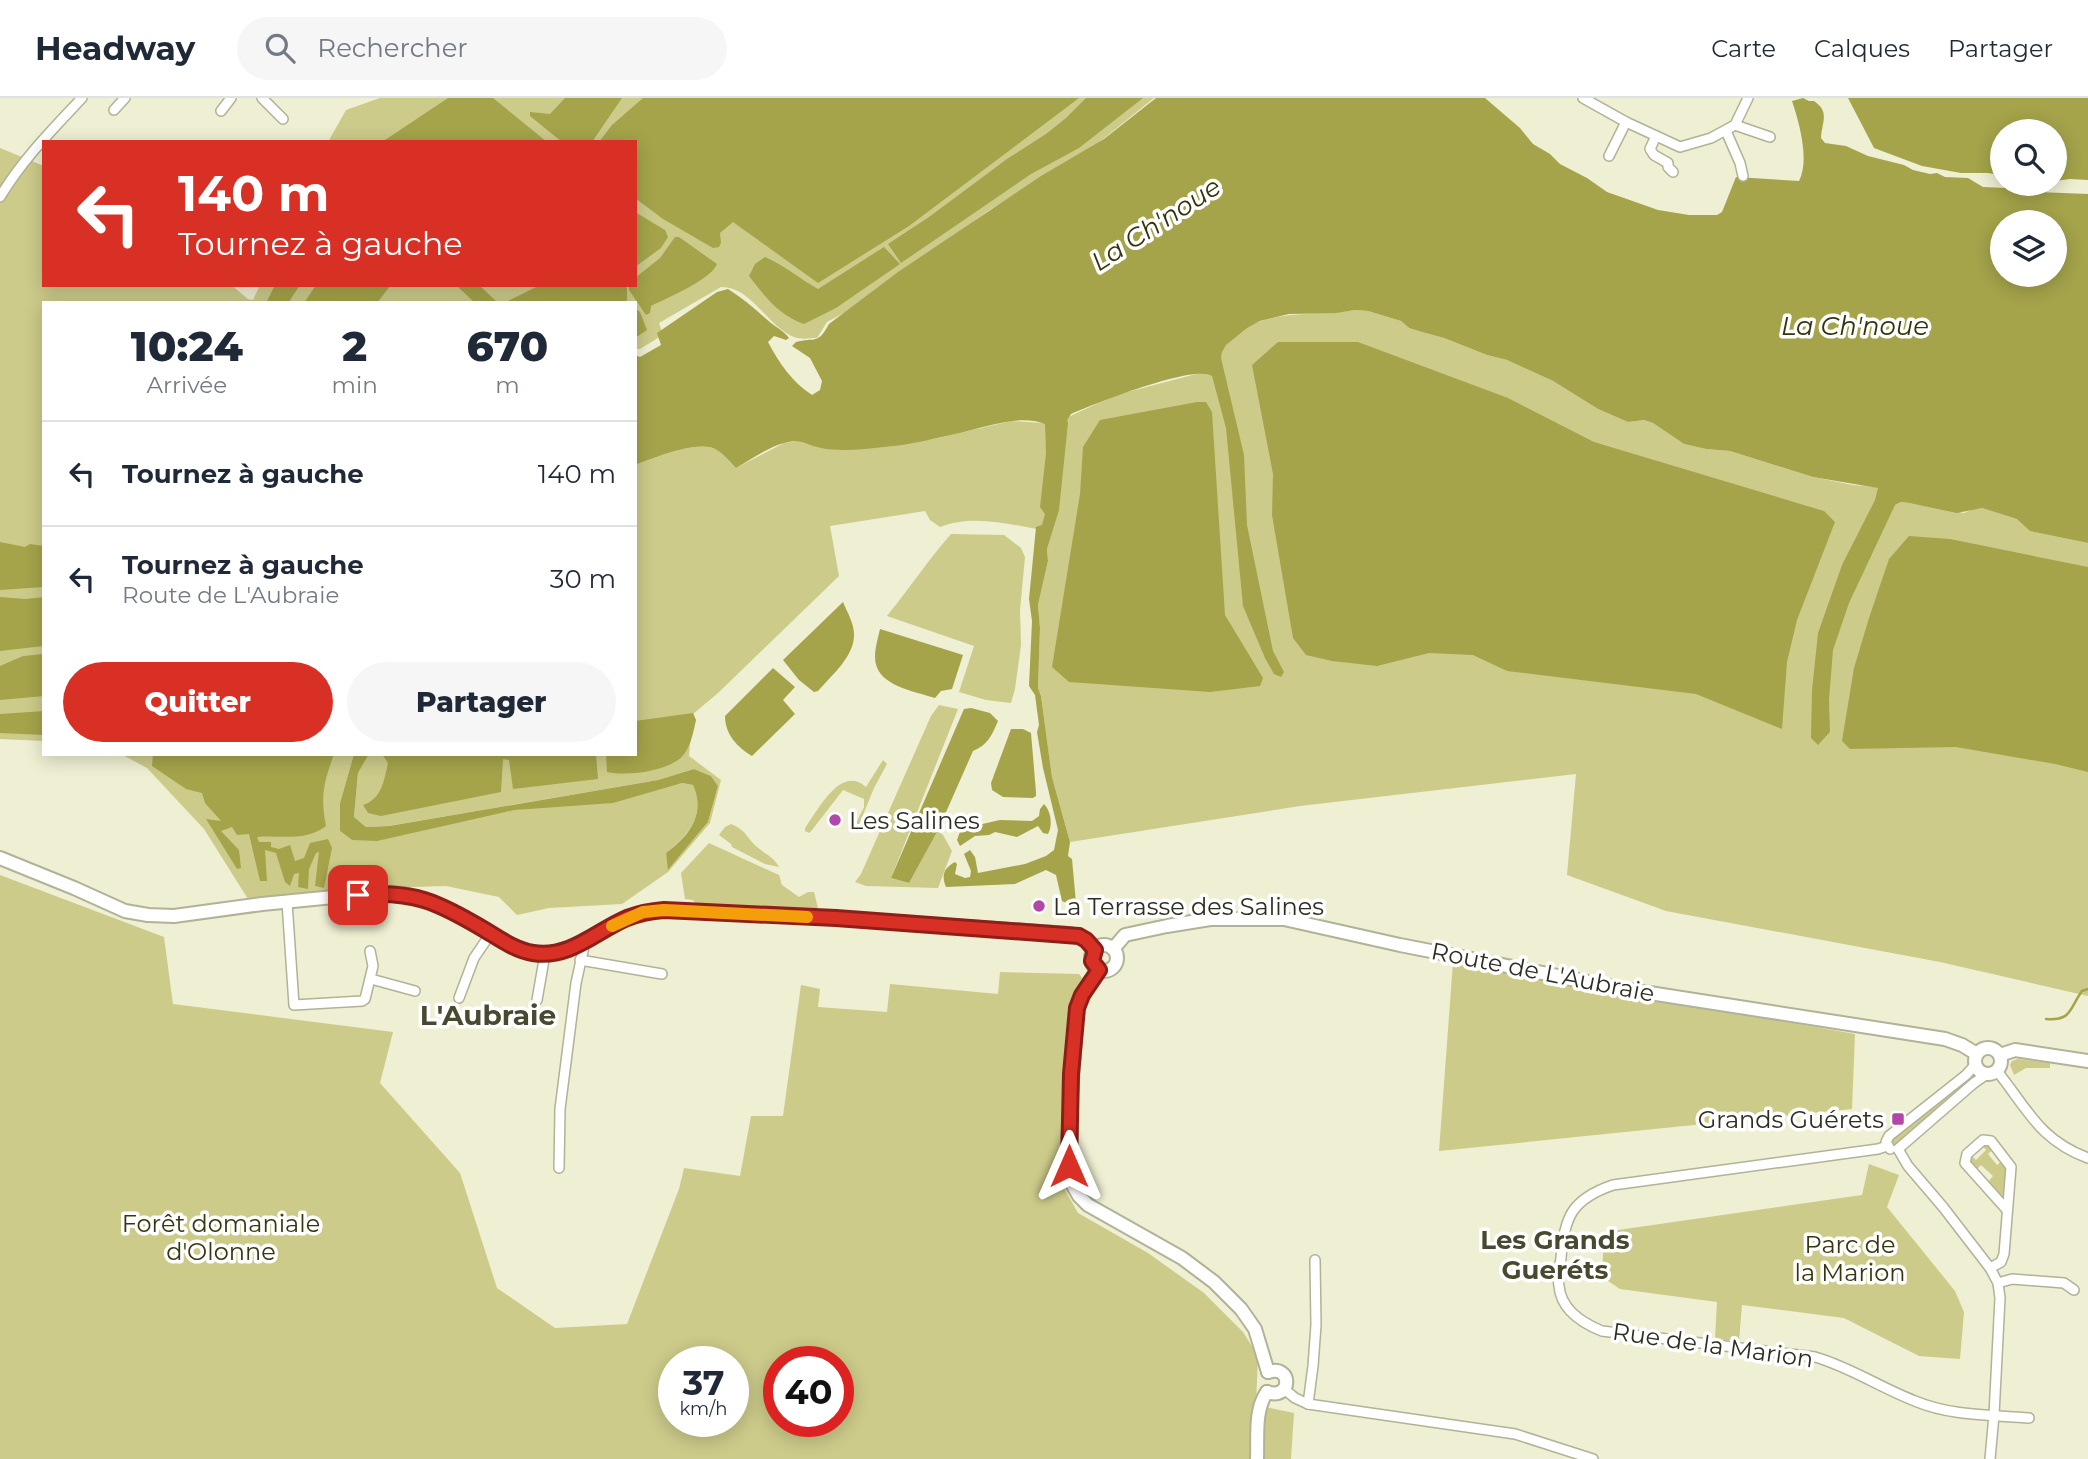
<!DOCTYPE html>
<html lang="fr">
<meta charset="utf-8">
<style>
:root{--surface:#fff;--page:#f6f6f7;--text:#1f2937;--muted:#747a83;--line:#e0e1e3;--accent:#d93025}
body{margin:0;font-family:Montserrat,sans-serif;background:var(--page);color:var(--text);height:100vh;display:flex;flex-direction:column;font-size:26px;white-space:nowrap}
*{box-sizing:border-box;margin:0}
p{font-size:23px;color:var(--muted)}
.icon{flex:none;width:38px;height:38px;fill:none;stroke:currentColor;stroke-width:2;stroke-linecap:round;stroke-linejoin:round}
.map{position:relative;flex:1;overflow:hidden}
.details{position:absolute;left:42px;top:203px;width:595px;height:455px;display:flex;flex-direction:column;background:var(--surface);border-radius:0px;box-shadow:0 4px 18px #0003}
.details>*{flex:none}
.hud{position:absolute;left:42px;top:42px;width:595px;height:147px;border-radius:0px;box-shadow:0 4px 18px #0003;background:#d93025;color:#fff;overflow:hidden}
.controls{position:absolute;left:1990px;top:21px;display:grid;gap:14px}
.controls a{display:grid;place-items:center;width:77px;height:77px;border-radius:50%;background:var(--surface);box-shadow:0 4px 18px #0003;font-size:35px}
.speed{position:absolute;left:658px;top:1248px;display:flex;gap:14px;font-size:35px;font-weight:700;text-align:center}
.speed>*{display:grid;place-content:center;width:91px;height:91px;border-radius:50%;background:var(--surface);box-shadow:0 4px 18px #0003;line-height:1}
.speed small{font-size:18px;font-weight:400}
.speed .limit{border:10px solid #d22;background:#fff;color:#111}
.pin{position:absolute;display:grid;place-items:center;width:60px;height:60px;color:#fff;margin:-30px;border-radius:14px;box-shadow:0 4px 10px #0006}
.me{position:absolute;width:77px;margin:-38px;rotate:0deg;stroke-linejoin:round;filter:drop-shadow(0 0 5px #0008)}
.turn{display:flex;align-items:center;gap:24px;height:147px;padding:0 21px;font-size:32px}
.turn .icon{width:91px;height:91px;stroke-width:2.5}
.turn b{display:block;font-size:49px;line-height:60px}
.eta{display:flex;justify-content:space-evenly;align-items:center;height:119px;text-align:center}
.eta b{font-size:42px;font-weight:800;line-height:49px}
.primary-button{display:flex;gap:14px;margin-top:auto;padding:14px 21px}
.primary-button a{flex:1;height:80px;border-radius:42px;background:var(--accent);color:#fff;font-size:28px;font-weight:800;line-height:80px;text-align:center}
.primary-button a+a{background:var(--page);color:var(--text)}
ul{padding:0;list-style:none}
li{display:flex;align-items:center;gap:21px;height:105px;padding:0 21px;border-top:2px solid var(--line)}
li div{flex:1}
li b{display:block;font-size:26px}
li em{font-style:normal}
header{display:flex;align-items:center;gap:42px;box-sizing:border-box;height:98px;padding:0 35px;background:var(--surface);border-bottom:2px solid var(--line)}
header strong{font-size:33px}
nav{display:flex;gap:38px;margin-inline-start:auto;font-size:24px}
.search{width:490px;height:63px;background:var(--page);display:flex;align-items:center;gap:18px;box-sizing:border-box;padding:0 24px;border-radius:38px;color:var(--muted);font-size:26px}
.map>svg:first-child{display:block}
.green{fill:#cccb8a;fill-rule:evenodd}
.water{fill:#a5a44b;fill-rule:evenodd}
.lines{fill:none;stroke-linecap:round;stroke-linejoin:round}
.stream{stroke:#a5a44b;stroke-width:2.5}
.street-casing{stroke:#b1b297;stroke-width:12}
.secondary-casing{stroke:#b1b297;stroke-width:16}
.street{stroke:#fff;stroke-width:9}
.secondary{stroke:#fff;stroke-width:12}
.route-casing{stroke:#8d1f18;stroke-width:18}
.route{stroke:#d93025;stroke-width:12}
.slow{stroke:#f59e0b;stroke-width:12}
.poi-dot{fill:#b047a9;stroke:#fff;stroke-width:2.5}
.labels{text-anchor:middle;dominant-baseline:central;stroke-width:7;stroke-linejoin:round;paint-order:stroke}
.poi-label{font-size:24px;fill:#2d2d22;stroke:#fff;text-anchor:start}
.street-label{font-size:24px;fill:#2d2d22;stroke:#fff}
.park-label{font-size:24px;fill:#373610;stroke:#fff}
.water-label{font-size:26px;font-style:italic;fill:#34330c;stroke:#fff}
.neighbourhood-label{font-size:26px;font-weight:bold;fill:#494931;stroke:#fff}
.quarter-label{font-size:28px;font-weight:bold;fill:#494931;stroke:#fff}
</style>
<header>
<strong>Headway</strong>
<div class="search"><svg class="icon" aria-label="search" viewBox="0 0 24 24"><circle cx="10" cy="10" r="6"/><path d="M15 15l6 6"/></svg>Rechercher</div>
<nav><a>Carte</a><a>Calques</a><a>Partager</a></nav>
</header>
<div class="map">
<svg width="2088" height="1361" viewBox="0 0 2088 1361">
<rect width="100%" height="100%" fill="#efefd3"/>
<!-- green -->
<g class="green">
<path d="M 380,0 L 1154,0 L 1097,46 L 988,113 L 853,210 L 827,224 L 817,240 C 810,240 801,242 794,239 C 767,228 752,189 721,189 L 659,225 L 662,234 L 661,238 L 640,251 L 635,251 L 635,205 L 44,205 L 44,643 L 0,641 L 0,50 L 44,68 L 44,187 L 231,187 L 248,201 L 253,202 L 260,187 L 635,187 L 635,44 L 328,44 L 346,12 Z"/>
<path d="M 1355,212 L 1368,213 L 1401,223 L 1409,230 L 1422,234 L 1444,240 L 1487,257 L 1507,262 L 1553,283 L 1598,311 L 1628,324 L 1644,322 L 1653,325 L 1684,346 L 1706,351 L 1730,353 L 1813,379 L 1853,387 L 1876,389 L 1895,407 L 1901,404 L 1909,405 L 1964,415 L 1973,411 L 1982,410 L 2018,421 L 2031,433 L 2088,445 L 2088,898 L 1940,864 L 1666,813 L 1567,777 L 1576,676 L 1300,708 L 1070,744 L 1052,679 L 1041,598 L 1038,590 L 1040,530 L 1038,507 L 1048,463 L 1047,451 L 1052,434 C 1016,428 976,415 940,429 L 930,422 L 925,413 L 830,428 L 839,478 L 718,595 L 693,616 L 696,622 L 690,646 L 689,658 L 721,682 L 710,725 L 668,774 L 622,806 L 549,810 L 517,817 L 499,799 L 446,788 L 379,790 L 248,801 L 204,731 L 147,670 L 121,656 L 354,656 L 340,705 L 340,733 L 352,742 L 515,712 L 550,708 L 682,685 L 693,687 C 706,716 689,737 666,755 L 669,771 L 708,724 L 718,688 L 711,678 L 694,671 L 658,682 L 388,728 L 366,729 L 354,719 L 358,675 L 369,656 L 635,656 L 635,367 C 654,360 697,342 715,351 C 723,355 730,364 736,370 L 784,345 L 797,343 L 833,351 L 886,349 L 943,339 L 1011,323 L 1043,325 L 1068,319 L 1116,297 L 1204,274 L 1208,275 C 1212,271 1216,267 1219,263 C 1222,258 1221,252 1225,248 C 1260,207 1309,220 1355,212 Z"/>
<path d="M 951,436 L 1004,437 L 1021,450 L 1025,459 L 1020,512 L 1021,547 L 1015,591 L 1011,605 L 986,602 L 959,594 L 974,548 L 887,518 C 909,491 928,462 951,436 Z"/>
<polygon points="939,607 958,611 891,780 909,785 937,732 943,737 952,753 938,790 866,788 855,784 861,776 931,618"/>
<path d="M 883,662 L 887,666 L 874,690 L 858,729 L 855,727 L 864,709 L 864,701 L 843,692 L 812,732 L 809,735 L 805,733 L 805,730 C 818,712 841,666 866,689 Z"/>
<path d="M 731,726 C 746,732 746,739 757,749 C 765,756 774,759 779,769 L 765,766 L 732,749 L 731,746 L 719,737 L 725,729 Z"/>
<polygon points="709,745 779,777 782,787 799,799 808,794 814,794 818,810 816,813 696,806 693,802 685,801 681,775"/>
<path d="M 0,777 L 164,839 L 173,906 L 393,934 L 380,985 L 460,1075 L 497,1190 L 555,1230 L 627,1226 L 679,1091 L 684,1070 L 740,1078 L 751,1018 L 783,1018 L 801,887 L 820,891 L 818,909 L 887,914 L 890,886 L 998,896 L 1000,874 L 1079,876 L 1084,882 L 1072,915 L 1061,1052 L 1059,1052 L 1065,1092 L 1078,1115 L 1148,1155 L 1204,1195 L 1243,1234 L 1258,1258 L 1256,1307 L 1294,1315 L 1291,1361 L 0,1361 ZM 674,1264 L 733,1264 L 733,1323 L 674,1323 ZM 779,1264 L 838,1264 L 838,1323 L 779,1323 Z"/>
<polygon points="1453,864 1855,936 1852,1011 1439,1053"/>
<polygon points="2018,961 2050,965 2050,970 2026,970 2014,977 2010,967 2012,963"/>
<polygon points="1966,981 1970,985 1897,1046 1893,1046 1892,1042 1902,1033"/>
<polygon points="1987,1045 1993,1051 1988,1056 1997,1067 2003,1062 2006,1069 2005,1095 2002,1098 1999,1097 1988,1084 1993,1078 1981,1067 1976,1072 1968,1063 1970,1056 1976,1062 1986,1052 1982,1047"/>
<polygon points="1869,1066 1899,1077 1887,1109 1955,1193 1964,1214 1960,1261 1919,1258 1844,1220 1742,1207 1739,1243 1715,1241 1717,1204 1620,1191 1602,1179 1604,1134 1862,1097"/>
</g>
<!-- water -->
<g class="water">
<polygon points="448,0 493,0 547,44 382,44"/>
<polygon points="565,0 622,0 592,44 562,44 530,18 530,14 550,16"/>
<polygon points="643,0 1079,0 909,128 818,185 733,124 720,135 721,145 719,149 713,150 663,121 635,100 635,44 599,44 612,27"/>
<polygon points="1086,0 1143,0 1079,50 1031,76 901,165 888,146 929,119 1007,61 1046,36 1066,20"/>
<path d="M 1156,0 L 1485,0 L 1520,30 L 1533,46 L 1550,56 L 1560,66 L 1587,80 L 1607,94 L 1658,112 L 1689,117 L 1717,117 L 1722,114 L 1736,79 L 1799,83 C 1810,62 1799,24 1792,3 L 1803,0 L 1809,3 L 1814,3 C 1830,14 1822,23 1821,40 L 1825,45 L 1846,48 L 1868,58 L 1904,67 L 1913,72 L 1930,76 L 1937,75 L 1945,79 L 1968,80 L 1983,89 L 2006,90 L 2015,93 L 2088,96 L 2088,445 L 2030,433 L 2017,421 L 1982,410 L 1957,415 L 1909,405 L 1901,404 L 1895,407 L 1849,505 L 1833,552 L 1829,602 L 1830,634 L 1818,647 L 1811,640 L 1812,592 L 1818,535 L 1842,467 L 1875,402 L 1878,390 L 1813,379 L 1730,353 L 1706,351 L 1684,346 L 1653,325 L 1644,322 L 1628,324 L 1598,311 L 1553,283 L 1507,262 L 1487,257 L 1444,240 L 1422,234 L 1409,230 L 1401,223 L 1368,213 L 1355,212 L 1336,215 L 1289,216 L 1260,223 L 1247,230 L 1226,247 L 1222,254 L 1221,260 L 1244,357 L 1247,427 L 1273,553 L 1284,574 L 1281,579 L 1274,576 L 1265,560 L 1243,508 L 1226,330 L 1212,278 C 1194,266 1094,306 1071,316 L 1067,322 L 1068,325 L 1059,412 L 1047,451 L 1048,463 L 1038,507 L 1040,530 L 1038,590 L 1041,598 L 1052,679 L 1070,744 L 1068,758 L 1072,761 L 1076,805 L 1073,808 L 1062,803 L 1056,777 L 1046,772 L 1015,786 L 946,789 C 941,777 944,770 955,764 L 957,766 L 955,776 L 965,780 L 970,779 L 971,773 L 964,756 L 970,752 L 975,759 L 978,775 L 1025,766 L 1046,758 L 1054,752 L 1058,732 L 1043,670 L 1037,634 L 1039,627 L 1035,597 L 1029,588 L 1032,523 L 1029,501 L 1036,429 L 1042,427 L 1045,416 L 1040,409 L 1046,355 L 1045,326 C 1019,316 986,329 960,335 C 937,340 909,347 885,349 C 865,351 841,354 821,350 C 806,347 801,340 784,345 C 767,350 751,361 736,370 C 730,364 723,355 715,351 C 697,342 654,360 635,367 L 635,257 L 640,259 L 661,247 L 657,235 L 717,194 L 728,191 C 744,201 757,213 771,225 C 777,230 784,233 789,240 L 786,242 L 774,238 L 768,244 C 779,265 792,284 812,297 L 820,292 L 822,283 L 810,260 L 792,248 L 796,244 C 815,239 818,247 829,226 L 898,174 L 1041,78 L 1104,41 ZM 2002,124 L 2054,124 L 2054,177 L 2002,177 Z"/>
<polygon points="1848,0 2088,0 2088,82 2070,81 2055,83 2054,33 2002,33 2002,77 1988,75 1961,75 1922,68 1874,50"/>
<polygon points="635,114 665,132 668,139 661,150 635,169"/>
<path d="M 675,139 L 679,139 L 717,166 C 712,181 667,200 651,208 L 650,215 L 646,217 L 629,192 L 629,187 L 635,187 L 635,180 L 660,160 Z"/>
<path d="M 884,149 L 900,166 L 836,210 L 804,226 C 779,217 766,200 749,178 L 755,166 L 765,159 C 784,167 800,181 818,191 Z"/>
<polygon points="275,187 300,187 288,205 266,205"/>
<polygon points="316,187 391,187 377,205 304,205"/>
<polygon points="456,187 479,187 497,204 475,205"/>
<polygon points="540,187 624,187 627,190 627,202 624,205 504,205"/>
<polygon points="635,210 640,214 647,232 635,240"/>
<polygon points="1278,244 1358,244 1508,300 1594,344 1824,413 1835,424 1797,522 1787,564 1782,631 1696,596 1507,573 1473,557 1429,555 1377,568 1332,563 1306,557 1293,540 1272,417 1273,376 1252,267"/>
<polygon points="1197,304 1206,304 1212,314 1225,517 1263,580 1260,588 1210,594 1069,584 1052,569 1080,396 1083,349 1100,322"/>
<polygon points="1909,438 1950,441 2088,469 2088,674 2055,666 1956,649 1850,651 1842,643 1854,570 1869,520 1889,461"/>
<polygon points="0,444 25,449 30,446 44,448 44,489 0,492"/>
<polygon points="0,499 26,501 44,499 44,548 0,553"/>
<path d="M 843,504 C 847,514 854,525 854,536 C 855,558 831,578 818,593 L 814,594 L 799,582 L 783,562 Z"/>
<path d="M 880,531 L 963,557 L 952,591 L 941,593 L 935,600 C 914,593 875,588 875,559 C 875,550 878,540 880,531 Z"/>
<polygon points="44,556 44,598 0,602 0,568 23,558"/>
<path d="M 773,570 L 795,589 L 783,602 L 795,616 L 752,658 C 737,649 725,636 725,618 Z"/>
<path d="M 971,610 L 990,615 L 998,623 C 992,637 988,647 973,653 L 939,730 L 909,785 L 891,780 L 964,611 Z"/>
<polygon points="44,613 44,637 0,635 0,616"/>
<path d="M 693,615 L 696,622 C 693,635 690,654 678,662 C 661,674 627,678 607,674 L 606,656 L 635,656 L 635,623 Z"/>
<polygon points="1011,631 1023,631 1031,635 1036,694 1036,698 1033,700 1003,699 992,692 991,685"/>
<path d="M 153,656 L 334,656 C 324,684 320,698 326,728 C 305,744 281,737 257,739 L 259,744 L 271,744 L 271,749 L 279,751 L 290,747 L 295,763 L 304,760 L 310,745 L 328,741 L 332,750 L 324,790 L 315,788 L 319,754 L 316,755 L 309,771 L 308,791 L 298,789 L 299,775 L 294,776 L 290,788 L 285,784 L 276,755 L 265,752 L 267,783 L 260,783 L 249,736 L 237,737 L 232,729 L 221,733 L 239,752 L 241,770 L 237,771 L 206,721 L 221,723 L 205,705 L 202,695 L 186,691 L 152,668 Z"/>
<path d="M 354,656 L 369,656 L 358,675 L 354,719 L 366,729 L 389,728 L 658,682 L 694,671 L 711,678 L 718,688 L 708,724 L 668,772 L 666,755 C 689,738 706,716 693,687 L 682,685 L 613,705 L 515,712 L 377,743 L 352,742 L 340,733 L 340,705 Z"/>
<path d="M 382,656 L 596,656 L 598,681 L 513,691 L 509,662 L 503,661 L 501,694 L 381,718 L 368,715 L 363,707 C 382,701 384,682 388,665 Z"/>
<path d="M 1044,706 C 1051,713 1053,727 1048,736 L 1043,735 L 1038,728 L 1017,739 L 995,734 L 989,737 L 975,738 L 960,748 L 957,742 L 966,717 L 970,725 L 978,727 L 1000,722 L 1032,723 L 1039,718 L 1040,711 Z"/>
</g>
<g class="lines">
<!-- stream -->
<path class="stream" d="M 2046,921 C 2072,923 2069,911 2082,893 L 2088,891"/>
<!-- street casing -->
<g class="street-casing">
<g id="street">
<polyline points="262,0 283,21"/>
<polyline points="1583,0 1626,24 1680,49 1711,40 1735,27 1748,0"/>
<polyline points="114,12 125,0"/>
<polyline points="221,13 231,0"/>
<polyline points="1735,27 1770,39"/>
<polyline points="1726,33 1740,65 1743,78"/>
<polyline points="1656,38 1650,51 1654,57 1668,65 1668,69 1673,74"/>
<polyline points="1609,58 1626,24"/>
<path d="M 0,99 C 22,62 53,31 82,0"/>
<polyline points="287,804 294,907 362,903 365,901 373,868 370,853"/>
<polyline points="580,862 662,876"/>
<polyline points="371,881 415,893"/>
<polyline points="459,900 474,860 491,835"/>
<polyline points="537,902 545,856"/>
<path d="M 1997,973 C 2027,1010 2039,1042 2088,1060"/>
<path d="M 1887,1048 L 1878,1051 L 1613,1087 C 1572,1101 1564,1119 1561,1160 C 1560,1169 1557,1179 1559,1188 C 1561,1211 1582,1225 1602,1233 L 1815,1259 C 1850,1269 1881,1290 1915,1303 C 1950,1318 1992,1317 2029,1320"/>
<polyline points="1890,1051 1886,1044 1889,1038 1966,977 1975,967"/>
<polyline points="1898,1051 1908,1068 1943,1109 1990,1170 1998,1185 2000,1200 1994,1317 1990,1361"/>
<polyline points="1898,1051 1974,985 1987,976"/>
<polyline points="559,1070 560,1011 576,885 585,844"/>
<polyline points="1990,1170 2001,1164 2004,1156 2011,1069 1991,1043 1983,1042 1967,1056 1965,1065 2007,1112"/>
<polyline points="1998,1185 2012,1181 2064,1185 2074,1192"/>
<polyline points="1284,1291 1295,1300 1308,1306 1515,1336 1593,1361"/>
<polyline points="1308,1306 1313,1268 1316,1227 1315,1162"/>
</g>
</g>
<!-- secondary casing -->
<g class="secondary-casing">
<g id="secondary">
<polyline points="0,760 74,790 125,813 148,817 174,818 262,806 375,795 394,795 409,797 445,810 510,847 534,855 552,855 563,853 585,844 626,821 643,814 664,812 836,820 1070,836 1086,842 1095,852"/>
<circle cx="1104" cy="860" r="13"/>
<polyline points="1113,851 1125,837 1167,828 1210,821 1284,821 1400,847 1624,891 1945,941 1962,947 1977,956"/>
<polyline points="1099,871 1090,883 1077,910 1068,1039 1069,1068 1071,1084 1079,1098 1088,1107 1182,1160 1214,1184 1241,1211 1255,1231 1268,1274"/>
<circle cx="1988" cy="963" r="13"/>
<polyline points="2000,957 2015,952 2088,963"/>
<path d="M 1267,1294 C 1292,1303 1293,1266 1268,1274"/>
<path d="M 1257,1361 C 1258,1340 1254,1312 1267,1294"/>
</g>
</g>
<!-- street -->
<use href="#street" class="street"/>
<!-- secondary -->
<use href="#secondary" class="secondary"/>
</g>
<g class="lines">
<!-- route casing -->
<g class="route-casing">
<path id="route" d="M 358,797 C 413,792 438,804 485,832 C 500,841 515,852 533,855 C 570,861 596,833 627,820 C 640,815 651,813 664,812 L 836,820 L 1079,838 L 1086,842 L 1095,852 L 1092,863 L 1099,872 L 1082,897 L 1077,910 L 1071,976 L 1069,1068"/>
</g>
<!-- route -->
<use href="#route" class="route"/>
<!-- slow -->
<polyline class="slow" points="612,828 643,814 664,812 807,819"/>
</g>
<!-- markers -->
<g class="poi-dot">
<circle cx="835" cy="722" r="7"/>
<circle cx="1039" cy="808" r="7"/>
<rect x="1891" y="1014" width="14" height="14" rx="3.5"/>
</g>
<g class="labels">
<!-- poi labels -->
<g class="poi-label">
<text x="849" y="722">Les Salines</text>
<text x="1053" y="808">La Terrasse des Salines</text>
<text x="1884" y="1021" text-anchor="end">Grands Guérets</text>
</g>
<!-- street labels -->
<g class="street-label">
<text transform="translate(1543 874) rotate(11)">Route de L'Aubraie</text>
<text transform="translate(1713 1247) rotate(8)">Rue de la Marion</text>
</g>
<!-- park labels -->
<g class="park-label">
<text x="221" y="1125">Forêt domaniale<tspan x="221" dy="28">d'Olonne</tspan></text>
<text x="1850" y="1146">Parc de<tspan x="1850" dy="28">la Marion</tspan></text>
</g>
<!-- water labels -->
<g class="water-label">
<text transform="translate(1156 126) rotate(-33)">La Ch'noue</text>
<text x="1855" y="228">La Ch'noue</text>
</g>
<!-- neighbourhood labels -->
<g class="neighbourhood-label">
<text x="1555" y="1142">Les Grands<tspan x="1555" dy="30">Gueréts</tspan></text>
</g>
<!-- quarter labels -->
<g class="quarter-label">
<text x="488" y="917">L'Aubraie</text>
</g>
</g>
</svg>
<div class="controls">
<a><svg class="icon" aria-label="search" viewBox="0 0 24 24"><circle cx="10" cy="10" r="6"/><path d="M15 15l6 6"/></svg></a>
<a><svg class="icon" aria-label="layers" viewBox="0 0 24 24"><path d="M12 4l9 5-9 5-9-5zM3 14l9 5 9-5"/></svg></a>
</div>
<div class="speed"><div>37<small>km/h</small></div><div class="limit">40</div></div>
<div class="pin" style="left:358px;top:797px;background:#d93025"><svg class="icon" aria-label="arrive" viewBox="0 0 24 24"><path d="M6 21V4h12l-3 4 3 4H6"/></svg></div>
<svg class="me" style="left:1069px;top:1068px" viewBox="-20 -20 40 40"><path d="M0-17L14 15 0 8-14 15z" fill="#d93025" stroke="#fff" stroke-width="4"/></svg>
<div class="hud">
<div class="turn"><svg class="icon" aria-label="left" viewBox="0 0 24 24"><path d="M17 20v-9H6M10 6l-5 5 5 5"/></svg><div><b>140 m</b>Tournez à gauche</div></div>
</div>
<section class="details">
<div class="eta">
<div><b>10:24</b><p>Arrivée</p></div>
<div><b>2</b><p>min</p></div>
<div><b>670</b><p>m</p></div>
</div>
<ul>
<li><svg class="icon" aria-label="left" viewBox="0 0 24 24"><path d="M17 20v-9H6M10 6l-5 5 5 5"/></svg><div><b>Tournez à gauche</b></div><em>140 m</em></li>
<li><svg class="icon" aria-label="left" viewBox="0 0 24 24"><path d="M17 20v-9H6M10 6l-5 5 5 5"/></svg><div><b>Tournez à gauche</b><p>Route de L'Aubraie</p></div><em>30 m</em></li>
</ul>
<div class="primary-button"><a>Quitter</a><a>Partager</a></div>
</section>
</div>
